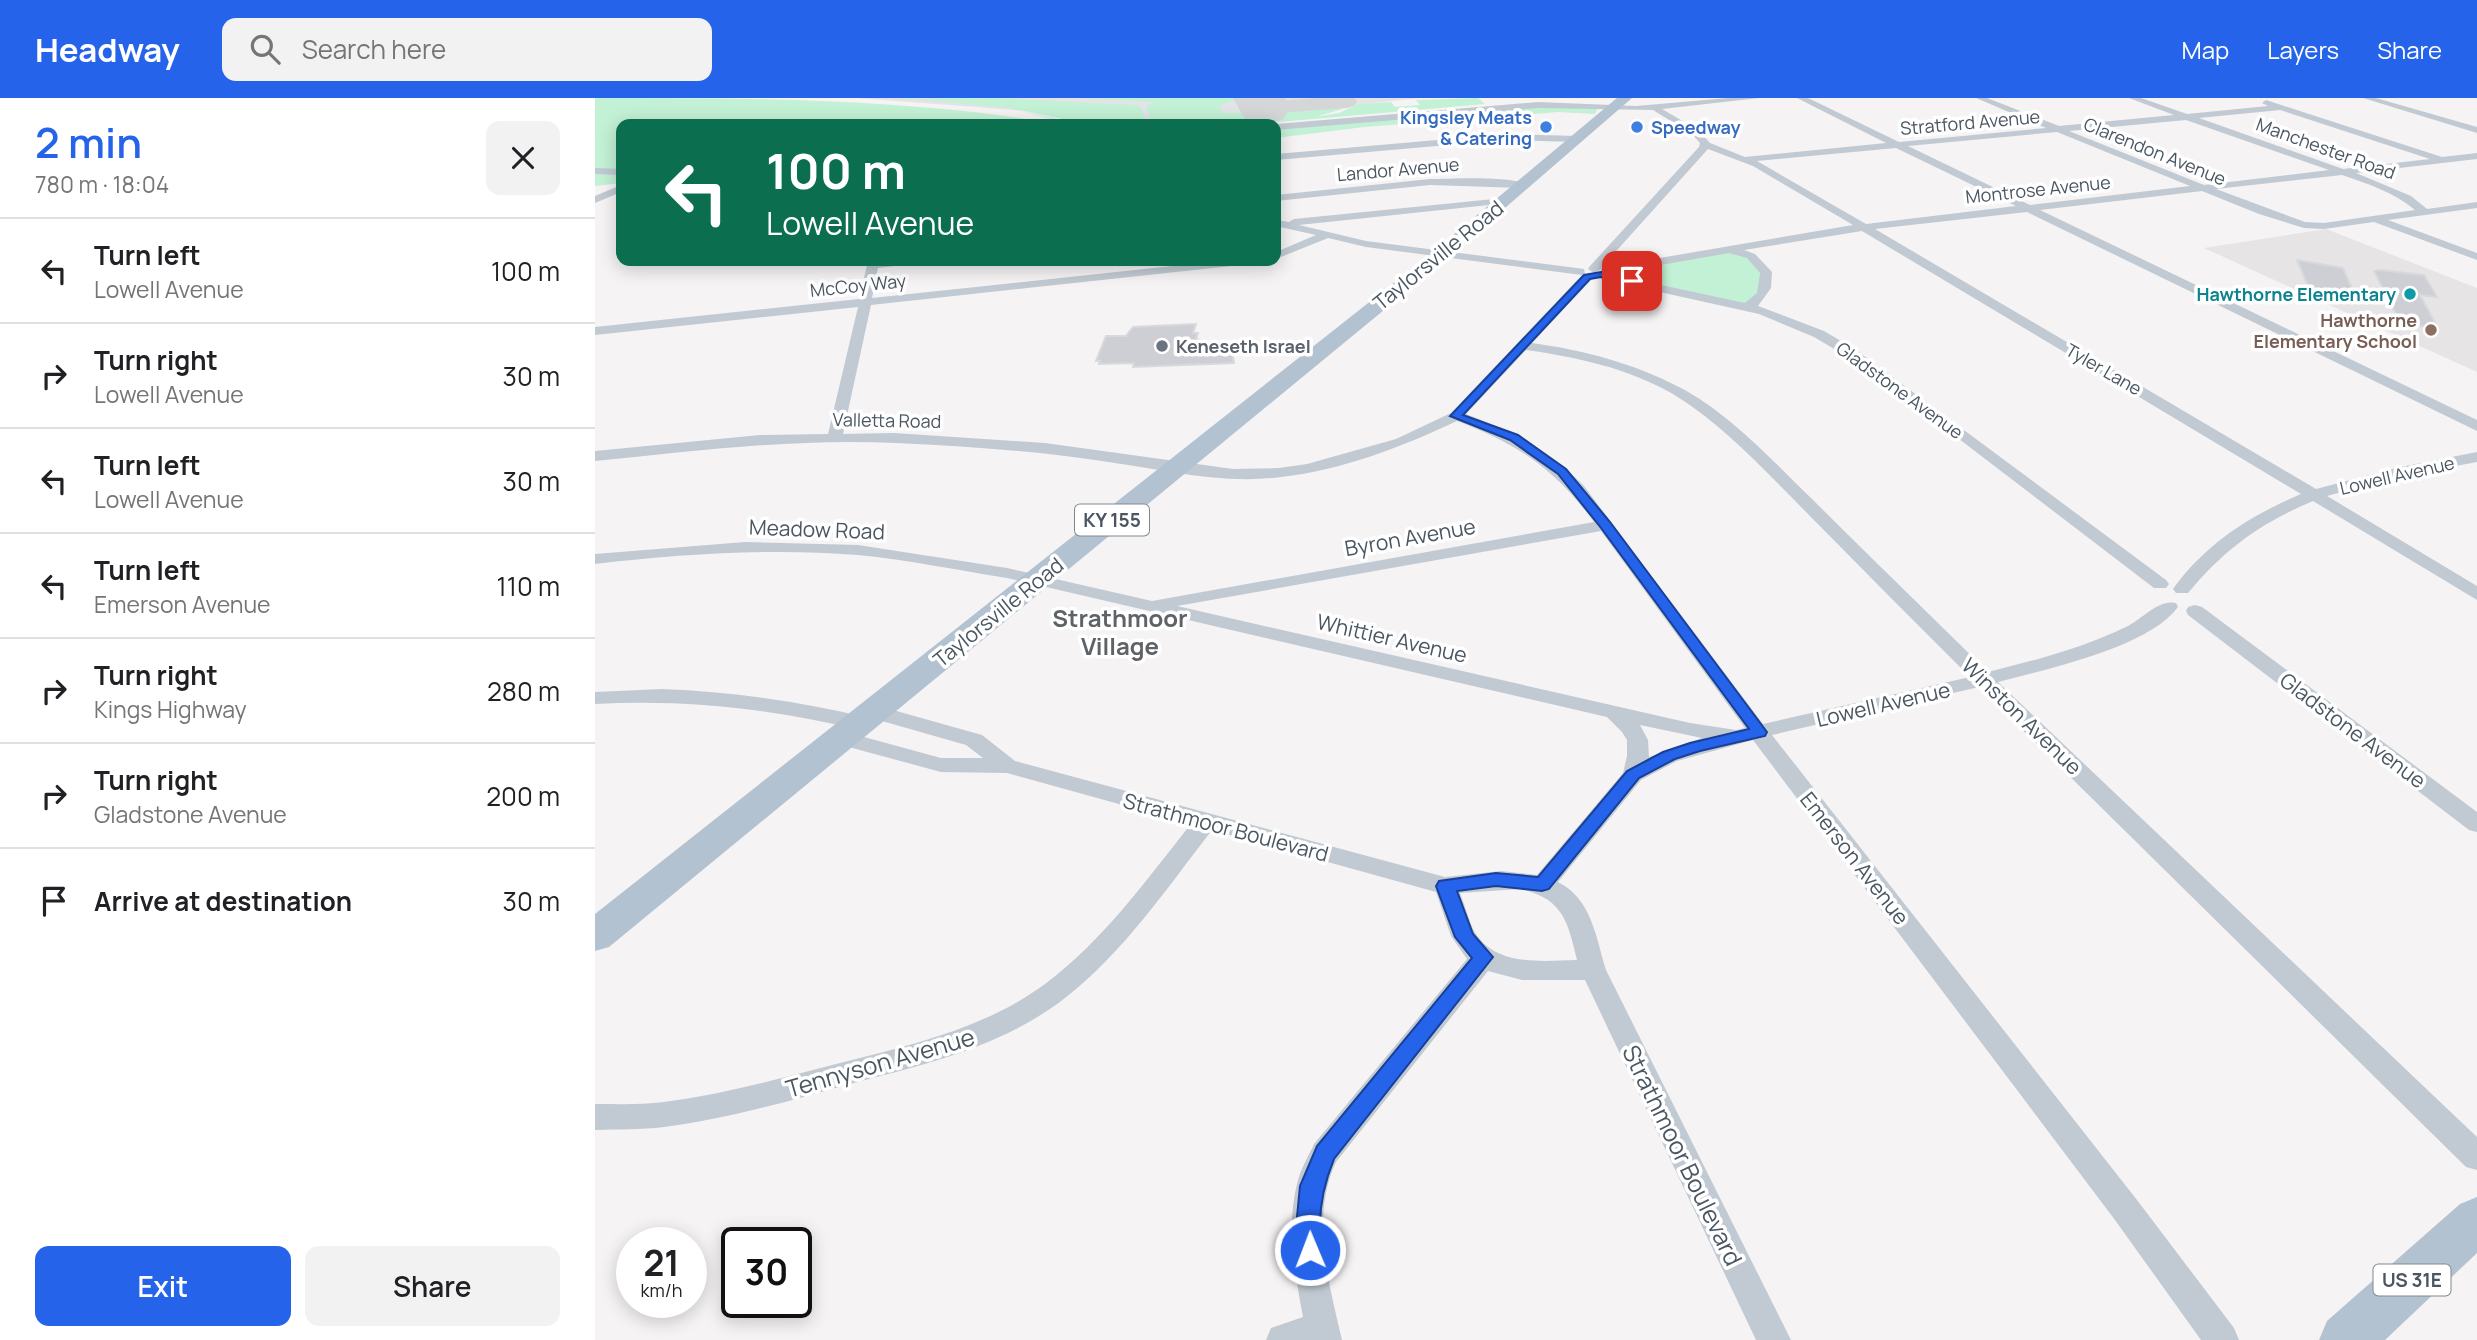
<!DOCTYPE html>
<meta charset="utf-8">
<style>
:root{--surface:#fff;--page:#f2f2f2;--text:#202124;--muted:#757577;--line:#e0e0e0;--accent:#2563eb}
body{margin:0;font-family:Manrope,sans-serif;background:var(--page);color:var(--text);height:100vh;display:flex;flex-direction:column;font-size:26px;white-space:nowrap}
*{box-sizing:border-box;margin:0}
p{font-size:23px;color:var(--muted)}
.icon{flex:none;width:38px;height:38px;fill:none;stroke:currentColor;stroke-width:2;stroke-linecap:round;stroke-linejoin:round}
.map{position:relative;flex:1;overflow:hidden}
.sheet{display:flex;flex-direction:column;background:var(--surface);width:595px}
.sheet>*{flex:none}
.hud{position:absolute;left:21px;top:21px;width:665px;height:147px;border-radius:14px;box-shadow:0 4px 18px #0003;background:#0b6e4f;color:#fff;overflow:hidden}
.speed{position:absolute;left:21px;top:1129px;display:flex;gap:14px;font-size:35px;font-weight:700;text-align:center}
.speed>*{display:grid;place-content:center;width:91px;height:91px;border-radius:50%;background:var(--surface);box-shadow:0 4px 18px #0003;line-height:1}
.speed small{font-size:18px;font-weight:400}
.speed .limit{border:4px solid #111;border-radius:10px;background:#fff;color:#111}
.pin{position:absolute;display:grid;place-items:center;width:60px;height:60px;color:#fff;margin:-30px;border-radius:14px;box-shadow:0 4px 10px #0006}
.me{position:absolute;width:77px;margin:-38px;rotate:359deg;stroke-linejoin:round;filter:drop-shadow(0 0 5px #0008)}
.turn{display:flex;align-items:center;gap:24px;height:147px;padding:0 35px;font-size:32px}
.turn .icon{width:91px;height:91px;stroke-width:2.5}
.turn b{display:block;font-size:49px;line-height:60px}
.round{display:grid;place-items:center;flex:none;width:74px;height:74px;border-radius:14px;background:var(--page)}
.summary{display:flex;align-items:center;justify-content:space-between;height:119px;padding:0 35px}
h1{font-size:42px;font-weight:600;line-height:52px;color:var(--accent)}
.cta{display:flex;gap:14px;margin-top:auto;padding:14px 35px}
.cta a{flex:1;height:80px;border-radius:14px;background:var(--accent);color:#fff;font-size:28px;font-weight:600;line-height:80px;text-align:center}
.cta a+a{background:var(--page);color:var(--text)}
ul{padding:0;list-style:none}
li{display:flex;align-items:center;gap:21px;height:105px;padding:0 35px;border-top:2px solid var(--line)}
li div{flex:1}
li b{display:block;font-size:26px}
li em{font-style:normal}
header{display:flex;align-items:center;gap:42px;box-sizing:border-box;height:98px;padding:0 35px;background:var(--accent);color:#fff}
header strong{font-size:33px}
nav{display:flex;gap:38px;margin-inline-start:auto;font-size:24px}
.search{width:490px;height:63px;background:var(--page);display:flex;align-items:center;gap:18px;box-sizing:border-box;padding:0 24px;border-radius:14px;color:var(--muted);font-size:26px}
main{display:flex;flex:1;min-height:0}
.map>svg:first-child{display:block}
.education{fill:#e6e4e5}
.airport{fill:#e2e4e7}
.green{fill:#c3f1d5}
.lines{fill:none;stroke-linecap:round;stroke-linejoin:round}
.taxiway{fill:#d5d6d8;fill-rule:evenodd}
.runway{fill:#d5d6d8;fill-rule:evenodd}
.building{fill:#cdcfd5;stroke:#d7d9de;stroke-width:2}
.street{fill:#c1cad2;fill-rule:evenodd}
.primary{fill:#b3c2d1;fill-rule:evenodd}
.route{fill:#2563eb;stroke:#184099;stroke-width:2}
.shop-dot{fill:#3f7fe0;stroke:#fff;stroke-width:2.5}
.culture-dot{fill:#0f9aa8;stroke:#fff;stroke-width:2.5}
.education-dot{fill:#8d6e63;stroke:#fff;stroke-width:2.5}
.worship-dot{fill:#6b7280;stroke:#fff;stroke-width:2.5}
.labels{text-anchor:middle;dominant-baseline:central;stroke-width:7;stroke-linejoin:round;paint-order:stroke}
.far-shop-label{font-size:18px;font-weight:bold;fill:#366cbe;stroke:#fff;text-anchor:end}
.far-street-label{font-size:18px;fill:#4a5661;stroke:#fff}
.far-culture-label{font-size:18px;font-weight:bold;fill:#0d838f;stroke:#fff;text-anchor:end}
.far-education-label{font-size:18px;font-weight:bold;fill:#785e54;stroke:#fff;text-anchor:end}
.far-worship-label{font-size:18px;font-weight:bold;fill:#5b616d;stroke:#fff;text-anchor:start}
.shield{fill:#fff;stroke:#808990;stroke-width:2}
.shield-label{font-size:19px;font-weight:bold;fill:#4a5661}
.street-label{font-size:21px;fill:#4a5661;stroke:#fff}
.quarter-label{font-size:24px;font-weight:bold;fill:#5f6368;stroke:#fff}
.near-street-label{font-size:24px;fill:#4a5661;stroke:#fff}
</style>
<header>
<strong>Headway</strong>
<div class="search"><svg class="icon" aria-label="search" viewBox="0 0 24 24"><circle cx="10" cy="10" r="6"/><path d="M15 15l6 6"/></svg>Search here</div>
<nav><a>Map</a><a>Layers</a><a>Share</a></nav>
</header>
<main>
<section class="sheet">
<div class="summary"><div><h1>2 min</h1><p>780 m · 18:04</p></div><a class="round"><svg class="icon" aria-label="close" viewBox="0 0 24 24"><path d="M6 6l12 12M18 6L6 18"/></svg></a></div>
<ul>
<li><svg class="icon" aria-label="left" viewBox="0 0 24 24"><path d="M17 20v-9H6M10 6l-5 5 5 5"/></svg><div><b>Turn left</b><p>Lowell Avenue</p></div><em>100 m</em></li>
<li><svg class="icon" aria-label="right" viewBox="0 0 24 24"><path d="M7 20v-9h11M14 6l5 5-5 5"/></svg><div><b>Turn right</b><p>Lowell Avenue</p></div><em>30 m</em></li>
<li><svg class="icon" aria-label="left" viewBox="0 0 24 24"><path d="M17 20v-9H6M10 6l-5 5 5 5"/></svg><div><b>Turn left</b><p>Lowell Avenue</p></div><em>30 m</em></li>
<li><svg class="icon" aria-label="left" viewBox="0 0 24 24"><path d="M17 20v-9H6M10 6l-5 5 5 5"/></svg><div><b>Turn left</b><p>Emerson Avenue</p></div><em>110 m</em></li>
<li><svg class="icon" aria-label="right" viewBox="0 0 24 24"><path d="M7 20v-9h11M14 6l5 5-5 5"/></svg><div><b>Turn right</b><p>Kings Highway</p></div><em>280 m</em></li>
<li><svg class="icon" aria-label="right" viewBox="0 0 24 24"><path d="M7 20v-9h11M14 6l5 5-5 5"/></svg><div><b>Turn right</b><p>Gladstone Avenue</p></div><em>200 m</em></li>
<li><svg class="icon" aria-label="arrive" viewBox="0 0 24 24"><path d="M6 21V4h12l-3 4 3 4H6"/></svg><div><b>Arrive at destination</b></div><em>30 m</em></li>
</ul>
<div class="cta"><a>Exit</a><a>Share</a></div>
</section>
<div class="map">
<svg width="1882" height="1242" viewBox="0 0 1882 1242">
<rect width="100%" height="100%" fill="#f5f3f3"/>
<!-- education -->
<polygon class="education" points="1731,131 1882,190 1882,274 1609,150"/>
<!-- airport -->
<polygon class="airport" points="262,0 825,0 589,25"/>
<!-- green -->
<g class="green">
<path d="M 0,0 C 153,0 313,0 463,26 L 26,26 L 26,85 L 0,88 Z"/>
<polygon points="301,0 312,0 394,7 327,0 401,0 541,7 546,9 551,26 491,26 401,7 483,26 476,26 414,10"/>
<polygon points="487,0 646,0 624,8 627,15 669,15 695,10 752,6 747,11 721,19 744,15 763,6 796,4 800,9 825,7 821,2 883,0 890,6 662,26 557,26 551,8 560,4"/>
<polygon points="966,7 1003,10 1000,16 963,14 769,29 681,40 681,30"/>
<polygon points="1128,153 1152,158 1165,171 1164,194 1155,204 1148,206 1017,176"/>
</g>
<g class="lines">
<!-- taxiway -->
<polygon class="taxiway" points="720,0 760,0 762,4 759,8 752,10 669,16 661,15 658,10 661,5 669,4"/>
<!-- runway -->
<polygon class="runway" points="638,0 690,0 695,10 688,21 669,26 650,21"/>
</g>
<!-- building -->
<g class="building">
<polygon points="1702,162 1748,170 1763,204 1718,200"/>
<polygon points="1785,172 1829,177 1842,199 1825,197 1843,230 1806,226 1779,173"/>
<polygon points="601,226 598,235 603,235 601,241 633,249 637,253 639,265 538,269 539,265 504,266 505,263 501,263 511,238 531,238 538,229"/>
</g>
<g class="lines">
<!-- street -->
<g class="street">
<path d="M 1133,0 L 1164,0 L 1067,11 L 1103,32 L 1115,45 L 1150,59 L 1291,45 L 1202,0 L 1213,0 L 1304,44 L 1451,30 L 1381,0 L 1392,0 L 1464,28 L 1579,17 L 1534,0 L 1546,0 L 1592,16 L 1673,8 L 1667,5 L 1671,2 L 1847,59 L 1882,55 L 1882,61 L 1761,75 L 1816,98 L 1832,111 L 1882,104 L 1882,110 L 1793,122 L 1882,155 L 1882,162 L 1779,124 L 1729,131 L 1709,130 L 1664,116 L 1607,93 L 1445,112 L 1882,322 L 1882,333 L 1432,114 L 1280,131 L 1721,391 L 1801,370 L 1882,354 L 1882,364 L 1801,379 L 1732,398 L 1882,488 L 1882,502 L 1718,403 C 1664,426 1631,450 1593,495 L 1581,495 L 1578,491 C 1611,445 1655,418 1706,396 L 1267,133 L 1149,152 L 1160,156 L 1177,174 L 1176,190 L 1163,208 L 1229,233 L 1261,252 L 1571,482 L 1574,486 L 1571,490 L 1559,490 L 1351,331 L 1251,258 L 1219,239 L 1164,216 L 1006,181 L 1006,171 L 999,175 L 993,171 L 995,168 L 1104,49 L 1105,45 L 1097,36 L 1058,12 L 943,10 L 681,32 L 681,26 L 943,4 L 1041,8 ZM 1685,12 L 1835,61 L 1748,71 L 1604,20 ZM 1591,22 L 1734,72 L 1609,87 L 1474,33 ZM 1462,34 L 1595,88 L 1435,107 L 1313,48 ZM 1301,50 L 1421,108 L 1271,126 L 1162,63 ZM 1113,51 L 1158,68 L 1258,127 L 1006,170 ZM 1747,77 C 1773,86 1799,94 1820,112 L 1729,125 L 1710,124 L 1621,91 ZM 1134,155 L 1152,160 L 1165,175 L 1162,195 L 1150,205 L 1015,176 Z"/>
<polygon points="1768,0 1781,0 1882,29 1882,35"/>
<polygon points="911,36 982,38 987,41 982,44 911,42 681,62 681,56"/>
<polygon points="0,70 26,71 26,77 0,76"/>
<path d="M 835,81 C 856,81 916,77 932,87 L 927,90 L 835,87 L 681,103 L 681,97 Z"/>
<polygon points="26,87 26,94 0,105 0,98"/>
<path d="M 909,100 L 914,103 L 913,105 L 704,127 L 771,143 L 989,171 L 990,176 L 996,176 L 996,182 L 937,245 C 988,252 1038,265 1084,289 C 1133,314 1179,364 1218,402 C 1276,460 1335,517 1393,574 C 1441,562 1488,550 1533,528 C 1548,520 1564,501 1581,505 L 1583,509 C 1553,550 1451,571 1403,584 L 1882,1039 L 1882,1072 L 1871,1069 L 1384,589 L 1177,637 L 1542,1102 L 1639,1230 L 1644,1242 L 1606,1242 L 1520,1122 L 1158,642 L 1082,663 L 1046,682 L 963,784 C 997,801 1001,840 1011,872 L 1196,1242 L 1161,1242 L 990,882 L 927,882 L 893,873 L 741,1064 C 715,1119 734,1186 747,1242 L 671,1242 L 676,1230 L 708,1219 C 700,1176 691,1129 702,1086 C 705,1072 713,1059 719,1046 L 872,861 L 856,838 L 841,794 L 617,732 C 572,790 529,854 470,900 C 407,949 331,966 255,986 C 194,1003 132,1021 69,1029 C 46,1032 23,1031 0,1032 L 0,1006 C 23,1006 46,1007 69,1004 C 130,996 190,979 249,964 C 320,946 390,930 450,886 C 508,843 551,782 596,726 L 412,675 L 346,674 L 239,645 L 236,640 L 239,635 L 247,633 L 346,660 L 388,660 L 371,647 L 273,619 L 270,614 L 273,609 L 280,607 L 387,637 L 420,663 L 850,779 L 906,773 L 942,777 L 1028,675 L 1032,658 L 1032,642 L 1027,634 L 1012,619 L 412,480 C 362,472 313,462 263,457 C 175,450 87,456 0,466 L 0,456 L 150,444 L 263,447 L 412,470 L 557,503 L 999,424 C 960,371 923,346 862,323 C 807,349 747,372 686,379 C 627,387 565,371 507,363 C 439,353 370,348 301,345 C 201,340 100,353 0,363 L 0,353 L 165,337 L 233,336 L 263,209 L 0,237 L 0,229 L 264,201 L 273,163 L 322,163 L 316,166 L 283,170 L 277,200 L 624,163 L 661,163 L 655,166 L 276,207 L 248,336 L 299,335 L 450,345 L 638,371 L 684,370 L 712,366 L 801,341 L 856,315 L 987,177 L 771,149 L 733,140 L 681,161 L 681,154 L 721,137 L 681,128 L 681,122 L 694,124 L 699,121 ZM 931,252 C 981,259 1033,270 1078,296 C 1129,327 1171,374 1213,416 C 1267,471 1321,525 1375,579 L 1168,626 L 989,388 C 954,353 916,333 871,316 ZM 1006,433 L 1150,630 L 1141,632 L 1095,625 L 582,508 ZM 1045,627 L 1107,640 L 1054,659 L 1053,642 ZM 925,791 C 968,800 973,824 982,862 C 946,863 898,869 878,831 C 873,820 870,807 865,795 Z"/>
<polygon points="1600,507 1607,509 1882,714 1882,734 1874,732 1593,517 1591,513 1593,509"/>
<path d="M 67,591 C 137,594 206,603 273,620 L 277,625 L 273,630 L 266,632 C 178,611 91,601 0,606 L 0,594 Z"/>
</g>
<!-- primary -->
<g class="primary">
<polygon points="1022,0 1037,0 851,161 14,849 0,853 0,816 839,153"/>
<polygon points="1882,1099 1882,1155 1790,1242 1724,1242 1732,1223 1865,1106"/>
</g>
</g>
<!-- route -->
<path class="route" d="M 1006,174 L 1041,183 L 1037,186 L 1006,179 L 995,181 L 868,317 L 923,337 L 971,371 L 1015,424 L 1172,634 L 1170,638 L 1105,653 L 1080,661 L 1044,680 L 954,791 L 947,793 L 901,788 L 862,793 L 878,836 L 898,859 L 739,1061 C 730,1083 725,1103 725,1127 C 724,1139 728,1149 723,1160 L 715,1163 L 706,1160 L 702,1152 L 701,1129 L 705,1088 L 722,1048 L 877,860 L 860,839 L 841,788 L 844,783 L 901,775 L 943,779 L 1032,673 L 1068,654 L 1095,645 L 1154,631 L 1006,430 L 963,376 L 915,342 L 855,318 L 989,177 Z"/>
<!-- markers -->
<g class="shop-dot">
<circle cx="951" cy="29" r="7"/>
<circle cx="1042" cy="29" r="7"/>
</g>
<circle class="culture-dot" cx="1815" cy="196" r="7"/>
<circle class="education-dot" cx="1836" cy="232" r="7"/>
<circle class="worship-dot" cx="567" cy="248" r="7"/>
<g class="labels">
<!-- far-shop labels -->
<g class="far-shop-label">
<text x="937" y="19">Kingsley Meats<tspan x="937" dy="21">&amp; Catering</tspan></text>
<text x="1056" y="29" text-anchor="start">Speedway</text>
</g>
<!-- far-street labels -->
<g class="far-street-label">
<text transform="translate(1375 24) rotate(-5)">Stratford Avenue</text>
<text transform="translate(1731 50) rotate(20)">Manchester Road</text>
<text transform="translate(1560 53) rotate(22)">Clarendon Avenue</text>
<text transform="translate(803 71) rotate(-5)">Landor Avenue</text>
<text transform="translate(1443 91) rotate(-6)">Montrose Avenue</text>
<text transform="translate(263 187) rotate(-6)">McCoy Way</text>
<text transform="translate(1509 271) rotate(30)">Tyler Lane</text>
<text transform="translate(1305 292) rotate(36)">Gladstone Avenue</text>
<text transform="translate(292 322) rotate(1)">Valletta Road</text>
<text transform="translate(1802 377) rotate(-13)">Lowell Avenue</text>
</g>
<!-- far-culture labels -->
<g class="far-culture-label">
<text x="1801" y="196">Hawthorne Elementary</text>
</g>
<!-- far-education labels -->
<g class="far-education-label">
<text x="1822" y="222">Hawthorne<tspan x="1822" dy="21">Elementary School</tspan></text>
</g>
<!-- far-worship labels -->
<g class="far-worship-label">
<text x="581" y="248">Keneseth Israel</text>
</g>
<!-- shield labels -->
<g class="shield">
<rect x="480" y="406.5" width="74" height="31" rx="5"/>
<rect x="1778.5" y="1166.5" width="77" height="31" rx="5"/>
</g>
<g class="shield-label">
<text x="517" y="422">KY 155</text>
<text x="1817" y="1182">US 31E</text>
</g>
<!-- street labels -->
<g class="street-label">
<text transform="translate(843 157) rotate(-39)">Taylorsville Road</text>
<text transform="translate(222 431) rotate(2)">Meadow Road</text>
<text transform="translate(815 439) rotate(-10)">Byron Avenue</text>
<text transform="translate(403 514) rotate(-39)">Taylorsville Road</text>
<text transform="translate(797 540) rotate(13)">Whittier Avenue</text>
<text transform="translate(1288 606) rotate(-13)">Lowell Avenue</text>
<text transform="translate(1427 618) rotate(44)">Winston Avenue</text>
<text transform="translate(1758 632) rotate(37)">Gladstone Avenue</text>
<text transform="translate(631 729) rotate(15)">Strathmoor Boulevard</text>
<text transform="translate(1260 760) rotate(52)">Emerson Avenue</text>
</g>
<!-- quarter labels -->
<g class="quarter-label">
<text x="525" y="519">Strathmoor<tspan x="525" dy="28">Village</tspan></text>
</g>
<!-- near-street labels -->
<g class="near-street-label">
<text transform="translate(285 964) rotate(-16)">Tennyson Avenue</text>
<text transform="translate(1088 1057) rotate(64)">Strathmoor Boulevard</text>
</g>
</g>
</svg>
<div class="speed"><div>21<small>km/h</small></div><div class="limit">30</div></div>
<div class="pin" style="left:1037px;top:183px;background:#d93025"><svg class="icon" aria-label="arrive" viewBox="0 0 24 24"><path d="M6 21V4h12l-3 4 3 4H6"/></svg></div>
<svg class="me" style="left:715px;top:1152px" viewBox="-20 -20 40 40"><circle r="17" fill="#2563eb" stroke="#fff" stroke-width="3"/><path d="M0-11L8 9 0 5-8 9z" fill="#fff"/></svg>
<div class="hud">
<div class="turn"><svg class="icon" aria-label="left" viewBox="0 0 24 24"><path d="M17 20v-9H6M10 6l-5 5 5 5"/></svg><div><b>100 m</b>Lowell Avenue</div></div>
</div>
</div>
</main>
